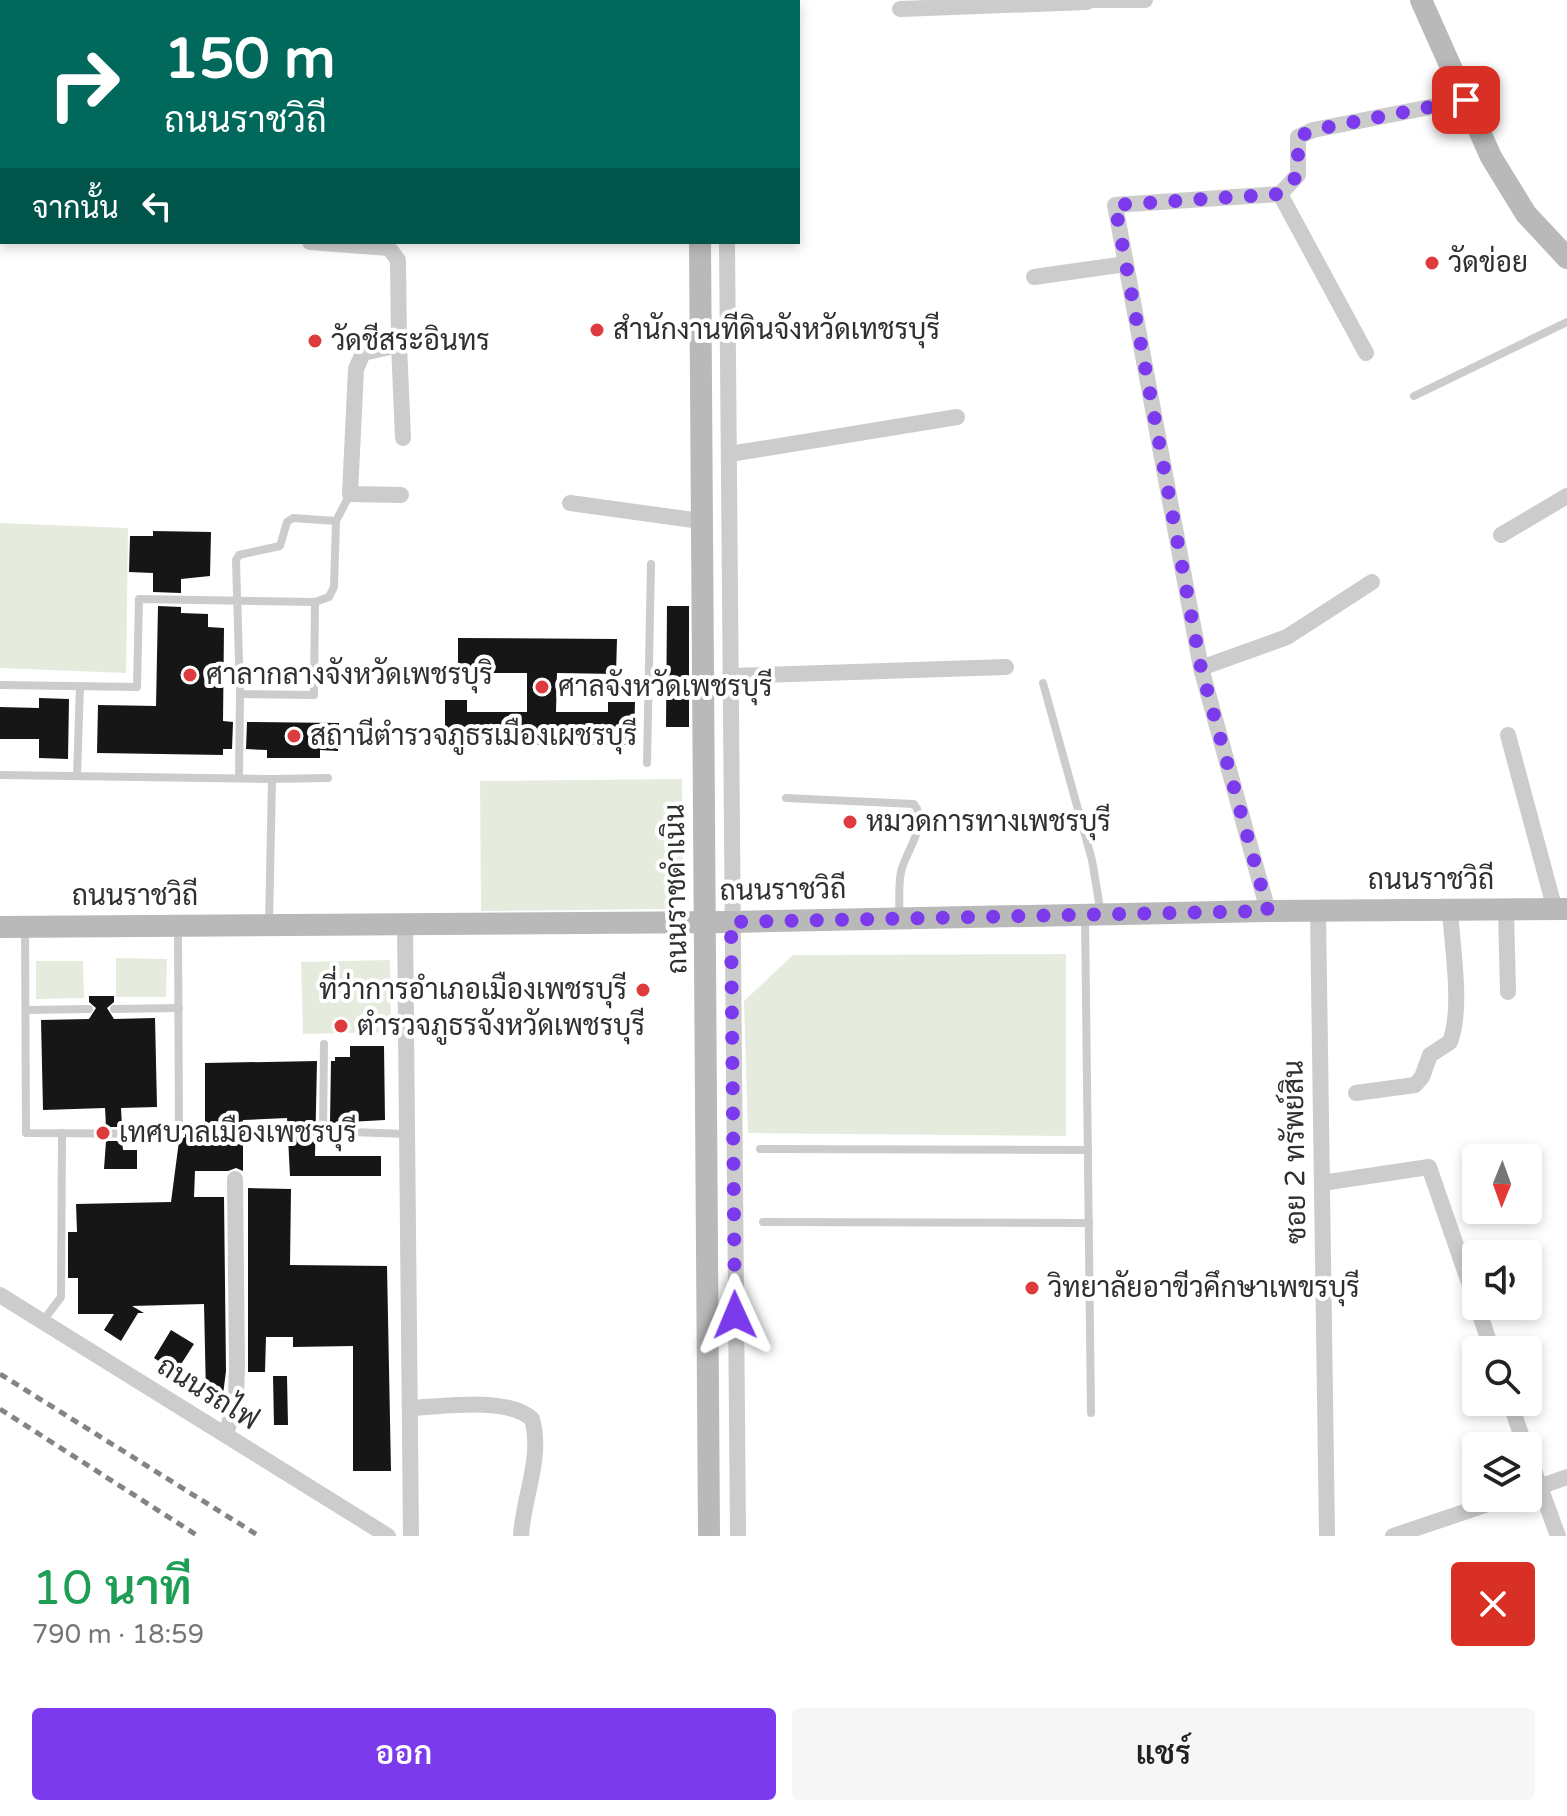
<!DOCTYPE html>
<html lang="th">
<meta charset="utf-8">
<style>
:root{--surface:#fff;--page:#f6f6f6;--text:#222;--muted:#767676;--accent:#7c3aed}
body{margin:0;font-family:"Varela Round",Sarabun,sans-serif;background:var(--page);color:var(--text);height:100vh;display:flex;flex-direction:column;font-size:30px;white-space:nowrap}
*{box-sizing:border-box;margin:0}
p{font-size:26px;color:var(--muted)}
.icon{flex:none;width:44px;height:44px;fill:none;stroke:currentColor;stroke-width:2;stroke-linecap:round;stroke-linejoin:round}
.map{position:relative;height:1536px;overflow:hidden}
.details{display:flex;flex-direction:column;background:var(--surface);flex:1}
.details>*{flex:none}
.top-card{position:absolute;left:0px;top:0px;width:800px;height:244px;box-shadow:0 4px 12px #0003;background:#00695c;color:#fff;overflow:hidden}
.needle{width:52px;rotate:181deg}
.controls{position:absolute;left:1462px;top:1144px;display:grid;gap:16px}
.controls a{display:grid;place-items:center;width:80px;height:80px;border-radius:8px;background:var(--surface);box-shadow:0 4px 12px #0003;font-size:40px}
.pin{position:absolute;display:grid;place-items:center;width:68px;height:68px;color:#fff;margin:-34px;border-radius:16px;box-shadow:0 4px 12px #0006}
.me{position:absolute;width:88px;margin:-44px;rotate:359deg;stroke-linejoin:round;filter:drop-shadow(0 0 6px #0008)}
.turn{display:flex;align-items:center;gap:28px;height:168px;padding:0 32px;font-size:36px}
.turn .icon{width:104px;height:104px;stroke-width:2.5}
.turn b{display:block;font-size:56px;line-height:68px}
.then{display:flex;align-items:center;height:76px;padding:0 32px;background:#0003;gap:16px;font-size:30px}
.round{display:grid;place-items:center;flex:none;width:84px;height:84px;border-radius:8px;background:var(--page)}
.overview{display:flex;align-items:center;justify-content:space-between;height:136px;padding:0 32px}
h1{font-size:48px;font-weight:600;line-height:60px;color:#1e9e55}
.cta{display:flex;gap:16px;margin-top:auto;padding:16px 32px}
.cta a{flex:1;height:92px;border-radius:8px;background:var(--accent);color:#fff;font-size:32px;font-weight:600;line-height:92px;text-align:center}
.cta a+a{background:var(--page);color:var(--text)}
.map>svg:first-child{display:block}
.green{fill:#e5ecde}
.building{fill:#161616}
.lines{fill:none;stroke-linecap:round;stroke-linejoin:round}
.lane{stroke:#ccc;stroke-width:8}
.street{stroke:#ccc;stroke-width:16}
.secondary{stroke:#b9b9b9;stroke-width:22}
.rail{stroke:#848484;stroke-width:5;stroke-dasharray:8 6;stroke-linecap:butt}
.route{stroke:#7c3aed;stroke-width:14;stroke-dasharray:0 25.2}
.poi-dot{fill:#dd3b3d;stroke:#fff;stroke-width:3}
.labels{text-anchor:middle;dominant-baseline:central;stroke-width:8;stroke-linejoin:round;paint-order:stroke}
.poi-label{font-size:28px;fill:#2f2f2f;stroke:#fff;text-anchor:start}
.street-label{font-size:28px;fill:#2f2f2f;stroke:#fff}
</style>
<div class="map">
<svg width="1567" height="1536" viewBox="0 0 1567 1536">
<rect width="100%" height="100%" fill="#fff"/>
<!-- green -->
<g class="green">
<polygon points="0,523 128,528 126,673 0,668"/>
<polygon points="682,779 683,895 669,909 481,911 480,781"/>
<polygon points="1066,954 1066,1136 748,1133 744,1001 793,955"/>
<polygon points="116,958 167,959 166,997 116,997"/>
<polygon points="390,960 391,1032 303,1034 301,962"/>
<polygon points="36,961 83,961 84,998 36,999"/>
</g>
<!-- building -->
<g class="building">
<polygon points="153,531 211,532 210,576 181,579 181,593 153,592 153,573 129,572 130,536 153,536"/>
<polygon points="158,606 181,607 181,613 208,614 208,627 224,628 223,721 233,722 232,749 223,749 223,755 97,753 98,705 156,706"/>
<polygon points="667,606 689,606 689,727 666,727"/>
<polygon points="458,638 617,639 616,674 557,673 556,712 608,712 608,702 635,702 634,738 630,738 630,745 450,744 450,736 445,736 445,700 467,700 467,712 527,712 527,673 458,673"/>
<polygon points="39,698 69,699 68,759 39,758 39,739 0,739 0,707 39,708"/>
<polygon points="247,722 339,723 338,751 320,750 320,758 267,758 267,750 246,749"/>
<polygon points="89,996 114,996 114,1002 107,1008 114,1019 155,1018 157,1107 121,1108 122,1127 106,1127 105,1108 43,1110 41,1020 89,1019 96,1008 89,1002"/>
<polygon points="350,1046 384,1046 385,1120 330,1123 331,1061 335,1061 335,1057 350,1057"/>
<polygon points="317,1061 315,1156 381,1156 381,1176 290,1176 287,1118 243,1120 243,1171 236,1168 228,1171 195,1171 194,1197 224,1197 226,1371 223,1395 206,1395 204,1304 132,1306 144,1313 138,1313 121,1341 104,1330 114,1314 78,1314 78,1278 68,1278 68,1232 77,1232 76,1204 171,1202 179,1141 185,1137 186,1127 205,1124 205,1063"/>
<polygon points="106,1141 122,1141 123,1150 137,1150 137,1169 104,1169"/>
<polygon points="248,1188 291,1189 290,1265 387,1266 391,1471 353,1471 353,1346 293,1347 293,1337 266,1337 265,1372 248,1372"/>
<polygon points="171,1330 194,1344 176,1372 154,1358"/>
<polygon points="273,1376 287,1376 288,1425 274,1425"/>
</g>
<g class="lines">
<!-- lane -->
<g class="lane">
<polyline points="1414,396 1567,322"/>
<polyline points="315,602 329,597 334,587 336,521 350,494"/>
<polyline points="1043,683 1092,860 1101,914"/>
<polyline points="0,685 137,687 139,599 315,602 314,695 240,694 236,560 239,555 280,546 287,522 293,518 336,521"/>
<polyline points="647,763 651,564"/>
<polyline points="0,775 272,779 269,925"/>
<polyline points="77,776 80,686"/>
<polyline points="239,778 240,694"/>
<polyline points="272,779 328,778"/>
<path d="M 786,798 L 914,804 C 930,823 905,852 901,872 C 898,886 900,903 899,918"/>
<polyline points="1085,916 1091,1413"/>
<polyline points="25,927 26,1133 179,1134 178,927"/>
<polyline points="114,1009 179,1008"/>
<polyline points="26,1010 89,1009"/>
<polyline points="324,1044 323,1131 406,1134"/>
<polyline points="760,1149 1088,1150"/>
<polyline points="763,1222 1089,1223"/>
<polyline points="43,1321 61,1297 62,1133"/>
</g>
<!-- street -->
<g class="street">
<polyline points="244,0 244,2"/>
<polyline points="725,0 725,2"/>
<polyline points="1086,0 1145,0"/>
<polyline points="900,9 1087,2"/>
<polyline points="1280,194 1366,353"/>
<polyline points="310,242 389,248 398,260 399,345 363,353 356,369 350,494 401,495"/>
<polyline points="727,242 738,1536"/>
<polyline points="1034,277 1126,264"/>
<polyline points="399,345 403,438"/>
<polyline points="730,454 957,417"/>
<polyline points="570,503 701,521"/>
<polyline points="1501,535 1567,496"/>
<polyline points="1201,668 1287,637 1372,582"/>
<polyline points="730,676 1006,667"/>
<polyline points="1508,735 1555,910"/>
<polyline points="1506,910 1508,992"/>
<polyline points="1268,911 1201,668 1115,205 1280,194 1298,175 1298,137 1313,130 1466,100"/>
<polyline points="1318,911 1327,1536"/>
<polyline points="405,924 411,1536"/>
<path d="M 1356,1093 L 1415,1085 L 1422,1077 L 1430,1055 L 1450,1042 C 1463,1008 1452,947 1450,910"/>
<polyline points="1322,1183 1429,1167 1476,1303"/>
<polyline points="0,1295 388,1536"/>
<polyline points="1477,1306 1492,1350"/>
<polyline points="1510,1402 1525,1446"/>
<path d="M 410,1408 C 443,1407 507,1396 532,1419 C 543,1458 523,1497 521,1536"/>
<polyline points="226,1435 236,1397 237,1366 235,1179"/>
<polyline points="1528,1454 1558,1536"/>
<polyline points="1528,1491 1567,1477"/>
<polyline points="1393,1536 1506,1498"/>
</g>
<!-- secondary -->
<g class="secondary">
<polyline points="696,0 696,2"/>
<polyline points="1421,0 1491,157 1526,214 1567,258"/>
<polyline points="441,2 448,0"/>
<polyline points="0,121 2,121"/>
<polyline points="700,242 709,1536"/>
<polyline points="0,927 731,922 1268,911 1567,909"/>
</g>
<!-- rail -->
<g class="rail">
<polyline points="0,1374 259,1536"/>
<polyline points="0,1409 198,1536"/>
</g>
</g>
<g class="lines">
<!-- route -->
<polyline class="route" points="735,1315 731,922 1268,911 1201,668 1115,205 1280,194 1298,175 1298,137 1313,130 1466,100"/>
</g>
<!-- markers -->
<g class="poi-dot">
<circle cx="1432" cy="263" r="8"/>
<circle cx="597" cy="330" r="8"/>
<circle cx="315" cy="341" r="8"/>
<circle cx="190" cy="675" r="8"/>
<circle cx="542" cy="687" r="8"/>
<circle cx="294" cy="736" r="8"/>
<circle cx="850" cy="822" r="8"/>
<circle cx="643" cy="990" r="8"/>
<circle cx="341" cy="1026" r="8"/>
<circle cx="103" cy="1133" r="8"/>
<circle cx="1032" cy="1288" r="8"/>
</g>
<g class="labels">
<!-- poi labels -->
<g class="poi-label">
<text x="1448" y="263">วัดข่อย</text>
<text x="613" y="330">สำนักงานทีดินจังหวัดเทชรบุรี</text>
<text x="331" y="341">วัดชีสระอินทร</text>
<text x="206" y="675">ศาลากลางจังหวัดเพชรบุริ</text>
<text x="558" y="687">ศาลจังหวัดเพชรบุรี</text>
<text x="310" y="736">สถานีตำรวจภูธรเมืองเผชรบุรี</text>
<text x="866" y="822">หมวดการทางเพชรบุรี</text>
<text x="627" y="990" text-anchor="end">ที่ว่าการอำเภอเมืองเพชรบุรี</text>
<text x="357" y="1026">ตำรวจภูธรจังหวัดเพชรบุรี</text>
<text x="119" y="1133">เทศบาลเมืองเพชรบุรี</text>
<text x="1048" y="1288">วิทยาลัยอาขีวคึกษาเพขรบุรี</text>
</g>
<!-- street labels -->
<g class="street-label">
<text x="1431" y="880">ถนนราชวิถี</text>
<text transform="translate(676 889) rotate(-91)">ถนนราชดำเนิน</text>
<text transform="translate(783 890) rotate(-1)">ถนนราชวิถี</text>
<text x="135" y="896">ถนนราชวิถี</text>
<text transform="translate(1295 1152) rotate(-91)">ซอย 2 ทรัพย์สิน</text>
<text transform="translate(208 1393) rotate(32)">ถนนรถไฟ</text>
</g>
</g>
</svg>
<div class="controls">
<a><svg class="needle" viewBox="-14 -14 28 28"><path d="M0-13l5 13h-10z" fill="#e53935"/><path d="M0 13l5-13h-10z" fill="#767676"/></svg></a>
<a><svg class="icon" aria-label="sound" viewBox="0 0 24 24"><path d="M4 9h4l5-4v14l-5-4H4zM17 9q2 3 0 6"/></svg></a>
<a><svg class="icon" aria-label="search" viewBox="0 0 24 24"><circle cx="10" cy="10" r="6"/><path d="M15 15l6 6"/></svg></a>
<a><svg class="icon" aria-label="layers" viewBox="0 0 24 24"><path d="M12 4l9 5-9 5-9-5zM3 14l9 5 9-5"/></svg></a>
</div>
<div class="pin" style="left:1466px;top:100px;background:#d93025"><svg class="icon" aria-label="arrive" viewBox="0 0 24 24"><path d="M6 21V4h12l-3 4 3 4H6"/></svg></div>
<svg class="me" style="left:735px;top:1315px" viewBox="-20 -20 40 40"><path d="M0-17L14 15 0 8-14 15z" fill="#7c3aed" stroke="#fff" stroke-width="4"/></svg>
<div class="top-card">
<div class="turn"><svg class="icon" aria-label="right" viewBox="0 0 24 24"><path d="M7 20v-9h11M14 6l5 5-5 5"/></svg><div><b>150 m</b>ถนนราชวิถี</div></div>
<div class="then">จากนั้น<svg class="icon" aria-label="left" viewBox="0 0 24 24"><path d="M17 20v-9H6M10 6l-5 5 5 5"/></svg></div>
</div>
</div>
<section class="details">
<div class="overview"><div><h1>10 นาที</h1><p>790 m · 18:59</p></div><a class="round" style="background:#d93025;color:#fff"><svg class="icon" aria-label="close" viewBox="0 0 24 24"><path d="M6 6l12 12M18 6L6 18"/></svg></a></div>
<div class="cta"><a>ออก</a><a>แชร์</a></div>
</section>
